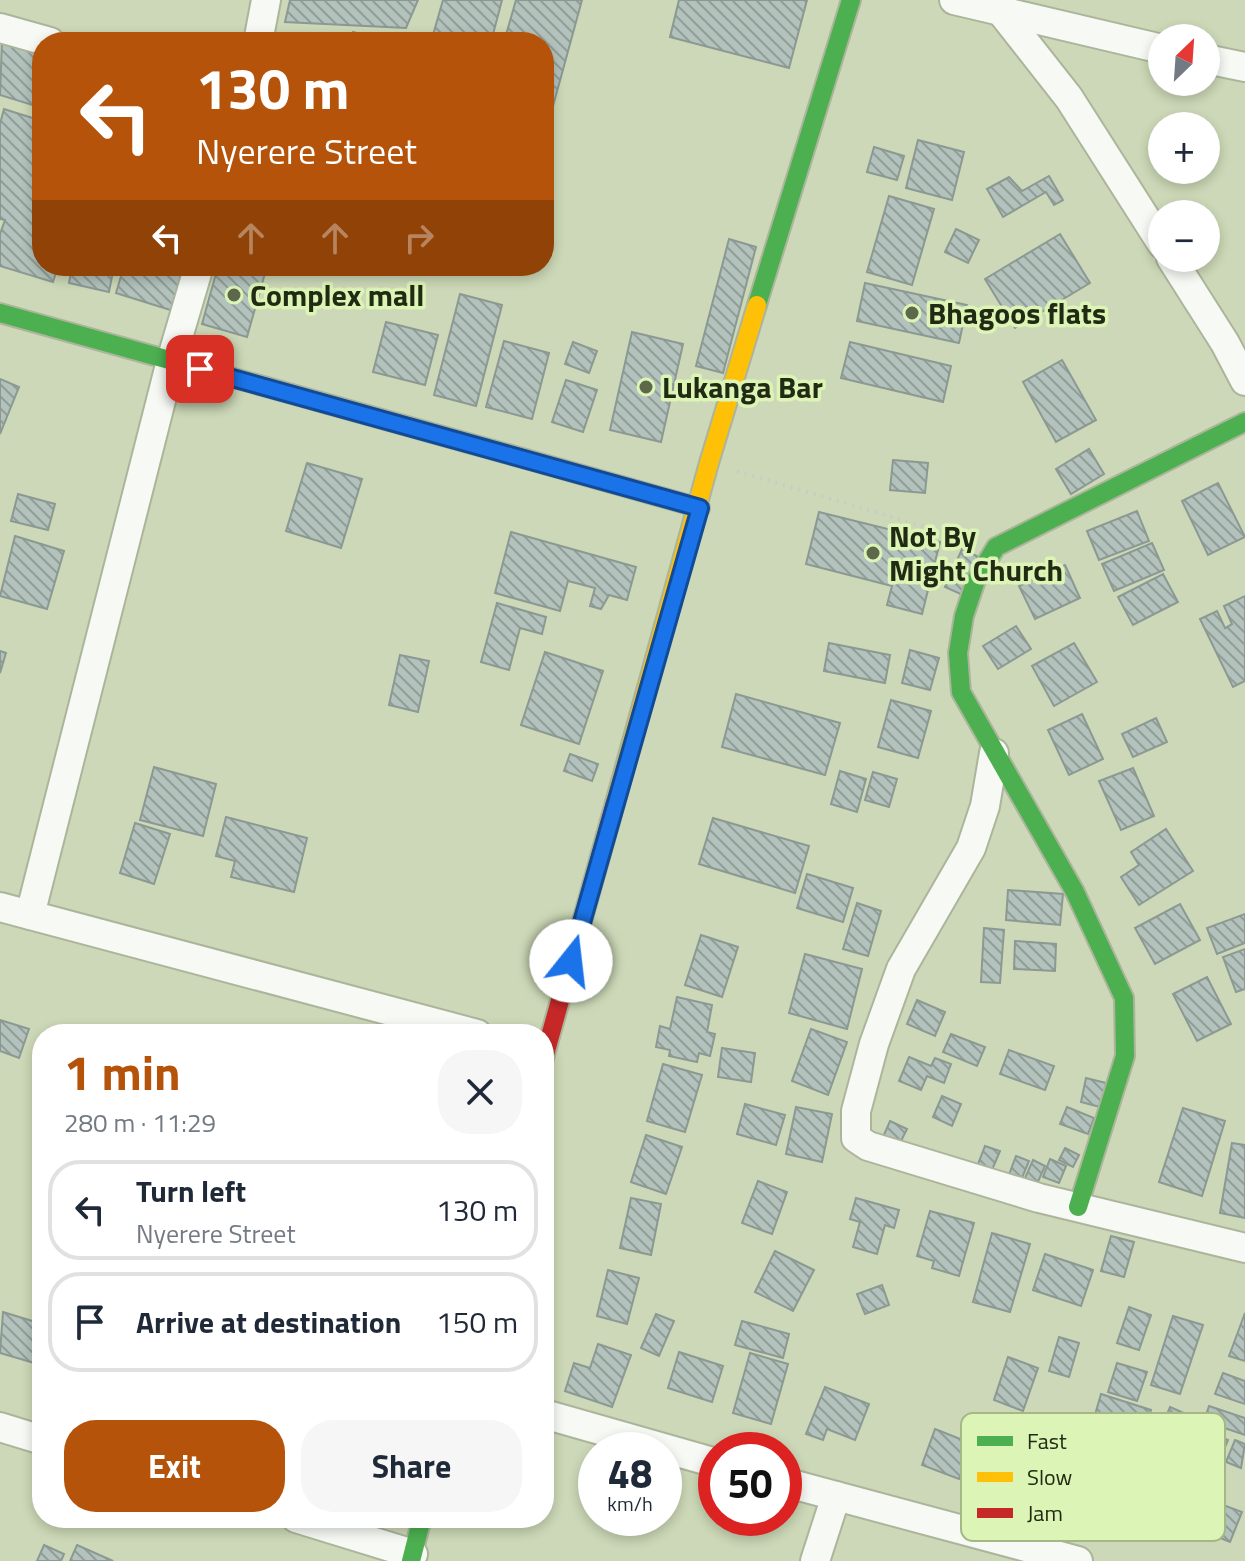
<!DOCTYPE html>
<meta charset="utf-8">
<style>
:root{--surface:#fff;--page:#f6f6f7;--text:#1f2937;--muted:#747a83;--line:#e0e1e3;--accent:#b45309}
body{margin:0;font-family:"Titillium Web",sans-serif;background:var(--page);color:var(--text);height:100vh;display:flex;flex-direction:column;font-size:30px;white-space:nowrap}
*{box-sizing:border-box;margin:0}
p{font-size:26px;color:var(--muted)}
.icon{flex:none;width:44px;height:44px;fill:none;stroke:currentColor;stroke-width:2;stroke-linecap:round;stroke-linejoin:round}
.map{position:relative;flex:1;overflow:hidden}
.panel{position:absolute;left:32px;top:1024px;width:522px;height:504px;display:flex;flex-direction:column;background:var(--surface);border-radius:32px;box-shadow:0 4px 12px #0003}
.panel>*{flex:none}
.top-card{position:absolute;left:32px;top:32px;width:522px;height:244px;border-radius:32px;box-shadow:0 4px 12px #0003;background:#b45309;color:#fff;overflow:hidden}
.needle{width:52px;rotate:25deg}
.tools{position:absolute;left:1148px;top:24px;display:grid;gap:16px}
.tools a{display:grid;place-items:center;width:72px;height:72px;border-radius:50%;background:var(--surface);box-shadow:0 4px 12px #0003;font-size:40px}
.speed{position:absolute;left:578px;top:1432px;display:flex;gap:16px;font-size:40px;font-weight:700;text-align:center}
.speed>*{display:grid;place-content:center;width:104px;height:104px;border-radius:50%;background:var(--surface);box-shadow:0 4px 12px #0003;line-height:1}
.speed small{font-size:20px;font-weight:400}
.speed .limit{border:12px solid #d22;background:#fff;color:#111}
.pin{position:absolute;display:grid;place-items:center;width:68px;height:68px;color:#fff;margin:-34px;border-radius:16px;box-shadow:0 4px 12px #0006}
.me{position:absolute;width:88px;margin:-44px;rotate:16deg;stroke-linejoin:round;filter:drop-shadow(0 0 6px #0008)}
.turn{display:flex;align-items:center;gap:28px;height:168px;padding:0 32px;font-size:36px}
.turn .icon{width:104px;height:104px;stroke-width:2.5}
.turn b{display:block;font-size:56px;line-height:68px}
.lanes{display:flex;align-items:center;height:76px;padding:0 32px;background:#0003;justify-content:center;gap:40px;direction:ltr}
.lanes .off{opacity:.35}
.round{display:grid;place-items:center;flex:none;width:84px;height:84px;border-radius:32px;background:var(--page)}
.overview{display:flex;align-items:center;justify-content:space-between;height:136px;padding:0 32px}
h1{font-size:48px;font-weight:700;line-height:60px;color:var(--accent)}
.cta{display:flex;gap:16px;margin-top:auto;padding:16px 32px}
.cta a{flex:1;height:92px;border-radius:32px;background:var(--accent);color:#fff;font-size:32px;font-weight:700;line-height:92px;text-align:center}
.cta a+a{background:var(--page);color:var(--text)}
ul{padding:0;list-style:none}
li{display:flex;align-items:center;gap:24px;height:100px;margin:0 16px 12px;padding:0 16px;border:4px solid var(--line);border-radius:32px}
li div{flex:1}
li b{display:block;font-size:30px}
li em{font-style:normal}
.map>svg:first-child{display:block}
.building{fill:url(#building-back-hatch);stroke:#8b9992;stroke-width:2}
.lines{fill:none;stroke-linecap:round;stroke-linejoin:round}
.street-casing{stroke:#acb59b;stroke-width:32}
.fast-casing{stroke:#acb59b;stroke-width:22}
.slow-casing{stroke:#acb59b;stroke-width:22}
.jam-casing{stroke:#acb59b;stroke-width:22}
.path{stroke:#c9ccc3;stroke-width:4;stroke-dasharray:2 6;stroke-linecap:butt}
.street{stroke:#f7f9f4;stroke-width:28}
.fast{stroke:#4caf50;stroke-width:18}
.slow{stroke:#ffc107;stroke-width:18}
.jam{stroke:#c62828;stroke-width:18}
.route-casing{stroke:#114b97;stroke-width:20}
.route{stroke:#1a73e8;stroke-width:14}
.poi-dot{fill:#5d674c;stroke:#dcf4b6;stroke-width:3}
.labels{text-anchor:middle;dominant-baseline:central;stroke-width:7;stroke-linejoin:round;paint-order:stroke}
.poi-label{font-size:30px;font-weight:bold;fill:#212a12;stroke:#dcf4b6;text-anchor:start}
.key{fill:#dcf4b6;stroke:#a4b785;stroke-width:2}
.key-label{font-size:22px;fill:#212a12}
</style>
<div class="map">
<svg width="1245" height="1561" viewBox="0 0 1245 1561">
<defs>
<pattern id="building-back-hatch" width="6" height="6" patternUnits="userSpaceOnUse" patternTransform="scale(2)"><rect width="6" height="6" fill="#b3c2bc"/><path d="M-1 5l2 2M0 0l6 6M5-1l2 2" fill="none" stroke="#919e97"/></pattern>
</defs>
<rect width="100%" height="100%" fill="#ccd8b7"/>
<!-- building -->
<g class="building">
<polygon points="290,0 418,0 406,28 285,22"/>
<polygon points="443,0 502,0 491,42 431,42"/>
<polygon points="516,0 582,0 544,139 544,42 504,42"/>
<polygon points="679,0 807,0 789,68 670,37"/>
<polygon points="353,32 392,42 351,42"/>
<polygon points="2,40 42,53 42,108 0,95"/>
<polygon points="4,109 42,121 42,266 58,266 53,282 0,266 0,234 5,220 0,219 0,124"/>
<polygon points="918,140 964,152 952,200 906,188"/>
<polygon points="874,147 904,156 897,180 867,172"/>
<polygon points="1049,176 1063,200 1054,205 1046,192 1003,217 987,189 1009,177 1022,191"/>
<polygon points="889,196 934,209 912,285 867,272"/>
<polygon points="956,229 979,240 968,263 945,252"/>
<polygon points="1060,234 1090,283 1015,328 985,279"/>
<polygon points="729,239 756,247 723,373 696,366"/>
<polygon points="72,266 114,266 109,292 69,283"/>
<polygon points="124,266 195,266 180,313 116,293"/>
<polygon points="218,266 267,266 247,337 202,324"/>
<polygon points="865,283 967,305 959,343 857,321"/>
<polygon points="460,294 502,305 476,406 434,395"/>
<polygon points="386,322 438,335 425,385 373,372"/>
<polygon points="632,332 683,344 661,442 610,430"/>
<polygon points="504,341 549,353 532,419 486,407"/>
<polygon points="573,342 597,351 589,373 565,364"/>
<polygon points="850,342 951,366 943,402 841,378"/>
<polygon points="1062,360 1096,420 1056,442 1023,382"/>
<polygon points="0,379 19,387 0,434"/>
<polygon points="566,380 597,390 583,432 552,422"/>
<polygon points="1089,449 1104,474 1071,494 1056,469"/>
<polygon points="893,460 928,463 925,493 890,490"/>
<polygon points="307,463 362,479 341,548 286,531"/>
<polygon points="1218,483 1245,537 1208,555 1182,501"/>
<polygon points="18,494 55,504 48,530 11,521"/>
<polygon points="1137,511 1149,541 1099,560 1087,531"/>
<polygon points="819,512 940,542 922,614 887,605 892,586 806,564"/>
<polygon points="511,532 636,567 627,600 609,595 601,609 590,606 595,588 568,581 560,611 495,593"/>
<polygon points="15,536 64,551 47,609 0,596"/>
<polygon points="1152,543 1164,570 1114,591 1102,564"/>
<polygon points="962,549 981,558 965,596 945,587"/>
<polygon points="1065,565 1080,598 1035,619 1019,586"/>
<polygon points="1163,574 1178,602 1133,625 1118,597"/>
<polygon points="1245,596 1245,681 1233,687 1200,619 1217,611 1225,628 1232,624 1224,606"/>
<polygon points="497,603 546,617 542,634 520,628 509,670 481,662"/>
<polygon points="1016,626 1031,649 998,669 983,646"/>
<polygon points="829,643 890,655 885,683 824,671"/>
<polygon points="1074,643 1097,682 1054,706 1032,666"/>
<polygon points="910,650 939,658 930,690 902,683"/>
<polygon points="0,651 6,653 0,673"/>
<polygon points="545,652 603,671 579,744 521,725"/>
<polygon points="400,655 429,661 418,712 389,705"/>
<polygon points="736,694 840,723 825,775 722,747"/>
<polygon points="891,700 931,711 918,758 878,747"/>
<polygon points="1082,714 1103,759 1069,775 1048,730"/>
<polygon points="1156,718 1167,742 1133,757 1122,734"/>
<polygon points="570,754 598,764 592,781 564,771"/>
<polygon points="154,767 216,784 203,836 140,820"/>
<polygon points="1133,768 1154,816 1121,830 1099,781"/>
<polygon points="840,771 866,779 857,812 831,804"/>
<polygon points="873,772 897,779 889,807 865,800"/>
<polygon points="226,817 307,838 294,892 231,877 235,861 216,856"/>
<polygon points="713,818 809,846 795,893 699,864"/>
<polygon points="135,823 170,834 154,884 120,873"/>
<polygon points="1166,829 1193,871 1139,905 1121,877 1139,865 1131,852"/>
<polygon points="807,874 853,888 843,922 797,908"/>
<polygon points="1008,890 1063,894 1060,925 1006,920"/>
<polygon points="857,903 881,911 868,956 843,949"/>
<polygon points="1180,904 1200,940 1155,964 1135,928"/>
<polygon points="1245,914 1245,943 1217,954 1207,928"/>
<polygon points="984,928 1004,930 1000,983 981,982"/>
<polygon points="701,935 738,947 722,997 685,985"/>
<polygon points="1015,941 1056,944 1055,971 1014,969"/>
<polygon points="1245,949 1245,989 1236,992 1223,957"/>
<polygon points="805,954 862,969 847,1029 789,1013"/>
<polygon points="1207,977 1231,1024 1197,1041 1173,994"/>
<polygon points="677,997 712,1005 707,1032 715,1034 710,1056 699,1053 697,1062 669,1056 670,1050 656,1047 660,1026 670,1029"/>
<polygon points="917,1000 945,1012 935,1036 907,1024"/>
<polygon points="0,1020 29,1029 19,1058 0,1051"/>
<polygon points="811,1029 847,1042 828,1095 792,1081"/>
<polygon points="951,1034 985,1047 977,1066 943,1052"/>
<polygon points="722,1048 755,1053 751,1082 718,1077"/>
<polygon points="1009,1050 1054,1066 1045,1090 1000,1074"/>
<polygon points="909,1057 931,1066 935,1058 951,1064 944,1083 927,1076 921,1090 899,1081"/>
<polygon points="663,1064 702,1075 685,1132 647,1121"/>
<polygon points="1086,1078 1106,1083 1100,1107 1081,1102"/>
<polygon points="942,1096 961,1104 952,1126 933,1117"/>
<polygon points="745,1104 785,1115 776,1145 737,1134"/>
<polygon points="796,1107 832,1114 822,1162 786,1154"/>
<polygon points="1067,1107 1094,1118 1088,1134 1060,1124"/>
<polygon points="1183,1108 1225,1121 1202,1196 1159,1182"/>
<polygon points="890,1121 907,1129 896,1151 880,1144"/>
<polygon points="646,1135 682,1147 666,1194 631,1182"/>
<polygon points="1232,1143 1245,1145 1245,1218 1220,1213"/>
<polygon points="985,1146 1000,1151 989,1177 975,1172"/>
<polygon points="1065,1148 1079,1155 1073,1167 1059,1160"/>
<polygon points="1016,1156 1029,1161 1019,1185 1007,1180"/>
<polygon points="1050,1159 1066,1166 1059,1183 1043,1177"/>
<polygon points="1033,1160 1045,1166 1037,1184 1025,1178"/>
<polygon points="758,1181 787,1192 772,1234 742,1223"/>
<polygon points="631,1198 661,1204 651,1255 620,1248"/>
<polygon points="856,1198 899,1210 894,1228 885,1225 877,1254 853,1247 860,1222 850,1219"/>
<polygon points="930,1211 974,1223 959,1276 932,1268 934,1261 917,1256"/>
<polygon points="992,1233 1030,1244 1010,1312 973,1302"/>
<polygon points="1111,1236 1134,1242 1124,1277 1101,1271"/>
<polygon points="775,1251 814,1270 793,1311 755,1292"/>
<polygon points="1045,1254 1093,1270 1081,1306 1033,1290"/>
<polygon points="608,1270 639,1278 627,1324 597,1316"/>
<polygon points="882,1285 889,1305 865,1314 857,1294"/>
<polygon points="1129,1307 1151,1315 1139,1350 1117,1343"/>
<polygon points="3,1312 42,1324 34,1363 0,1353"/>
<polygon points="1245,1313 1245,1361 1229,1356"/>
<polygon points="656,1314 674,1321 659,1356 641,1348"/>
<polygon points="1173,1316 1203,1325 1180,1394 1151,1385"/>
<polygon points="742,1321 789,1334 783,1358 735,1345"/>
<polygon points="1059,1337 1079,1343 1069,1377 1049,1371"/>
<polygon points="598,1344 631,1355 612,1407 565,1391 574,1363 590,1368"/>
<polygon points="679,1352 723,1366 712,1402 668,1388"/>
<polygon points="750,1353 788,1364 771,1424 733,1413"/>
<polygon points="1008,1357 1038,1368 1023,1411 994,1400"/>
<polygon points="1117,1363 1147,1372 1137,1401 1108,1392"/>
<polygon points="1223,1373 1245,1381 1245,1404 1215,1394"/>
<polygon points="825,1387 869,1404 855,1440 827,1429 823,1440 806,1434"/>
<polygon points="1101,1394 1151,1410 1142,1441 1092,1425"/>
<polygon points="1209,1406 1245,1418 1245,1435 1204,1421"/>
<polygon points="1170,1407 1193,1417 1185,1439 1161,1429"/>
<polygon points="935,1429 973,1444 959,1479 922,1465"/>
<polygon points="1207,1431 1228,1440 1220,1459 1212,1456 1208,1465 1195,1460"/>
<polygon points="1235,1440 1245,1444 1241,1468 1226,1462"/>
<polygon points="1194,1494 1242,1512 1230,1542 1198,1529 1193,1539 1178,1533"/>
<polygon points="44,1545 64,1554 61,1561 37,1561"/>
<polygon points="77,1545 113,1561 70,1561"/>
</g>
<g class="lines">
<!-- street casing -->
<g class="street-casing">
<g id="street">
<polyline points="954,0 1162,49"/>
<polyline points="1003,14 1069,98 1162,244"/>
<polyline points="0,28 50,42"/>
<polyline points="258,42 266,0"/>
<polyline points="1206,59 1245,67"/>
<polyline points="1171,258 1225,343 1245,381"/>
<polyline points="994,753 985,806 971,848 901,969 874,1044 856,1111 856,1138 868,1146 1039,1198 1245,1248"/>
<polyline points="0,907 477,1034"/>
<polyline points="30,915 171,361 199,266"/>
<polyline points="544,1414 716,1463"/>
<polyline points="0,1427 42,1440"/>
<polyline points="784,1482 1078,1561"/>
<polyline points="296,1518 413,1554"/>
<polyline points="815,1561 836,1496"/>
</g>
</g>
<!-- fast casing -->
<g class="fast-casing">
<g id="fast">
<polyline points="757,305 851,0"/>
<polyline points="0,313 526,459"/>
<polyline points="1078,1207 1125,1056 1124,998 1075,892 961,692 958,653 964,616 976,580 996,547 1245,422"/>
<polyline points="411,1561 422,1518"/>
</g>
</g>
<!-- slow casing -->
<g class="slow-casing">
<g id="slow">
<polyline points="526,459 700,508"/>
<polyline points="615,803 709,463 757,305"/>
</g>
</g>
<!-- jam casing -->
<g class="jam-casing">
<polyline id="jam" points="544,1058 615,803"/>
</g>
<!-- path -->
<polyline class="path" points="737,471 966,539"/>
<!-- street -->
<use href="#street" class="street"/>
<!-- fast -->
<use href="#fast" class="fast"/>
<!-- slow -->
<use href="#slow" class="slow"/>
<!-- jam -->
<use href="#jam" class="jam"/>
</g>
<g class="lines">
<!-- route casing -->
<g class="route-casing">
<polyline id="route" points="200,369 700,508 571,961"/>
</g>
<!-- route -->
<use href="#route" class="route"/>
</g>
<!-- markers -->
<g class="poi-dot">
<circle cx="234" cy="295" r="8"/>
<circle cx="912" cy="313" r="8"/>
<circle cx="646" cy="387" r="8"/>
<circle cx="873" cy="553" r="8"/>
</g>
<g class="labels">
<!-- poi labels -->
<g class="poi-label">
<text x="250" y="295">Complex mall</text>
<text x="928" y="313">Bhagoos flats</text>
<text x="662" y="387">Lukanga Bar</text>
<text x="889" y="536">Not By<tspan x="889" dy="34">Might Church</tspan></text>
</g>
</g>
<!-- legend -->
<rect x="961" y="1413" width="264" height="128" rx="12" class="key"/>
<rect x="977" y="1436" width="36" height="10" fill="#4caf50"/>
<rect x="977" y="1472" width="36" height="10" fill="#ffc107"/>
<rect x="977" y="1508" width="36" height="10" fill="#c62828"/>
<g class="key-label">
<text x="1027" y="1449">Fast</text>
<text x="1027" y="1485">Slow</text>
<text x="1027" y="1521">Jam</text>
</g>
</svg>
<div class="tools">
<a><svg class="needle" viewBox="-14 -14 28 28"><path d="M0-13l5 13h-10z" fill="#e53935"/><path d="M0 13l5-13h-10z" fill="#747a83"/></svg></a>
<a>+</a>
<a>−</a>
</div>
<div class="speed"><div>48<small>km/h</small></div><div class="limit">50</div></div>
<div class="pin" style="left:200px;top:369px;background:#d93025"><svg class="icon" aria-label="arrive" viewBox="0 0 24 24"><path d="M6 21V4h12l-3 4 3 4H6"/></svg></div>
<svg class="me" style="left:571px;top:961px" viewBox="-20 -20 40 40"><circle r="19" fill="#fff"/><path d="M0-13L10 11 0 6-10 11z" fill="#1a73e8"/></svg>
<div class="top-card">
<div class="turn"><svg class="icon" aria-label="left" viewBox="0 0 24 24"><path d="M17 20v-9H6M10 6l-5 5 5 5"/></svg><div><b>130 m</b>Nyerere Street</div></div>
<div class="lanes"><svg class="icon" aria-label="left" viewBox="0 0 24 24"><path d="M17 20v-9H6M10 6l-5 5 5 5"/></svg><svg class="icon off" aria-label="ahead" viewBox="0 0 24 24"><path d="M12 20V5M6 11l6-6 6 6"/></svg><svg class="icon off" aria-label="ahead" viewBox="0 0 24 24"><path d="M12 20V5M6 11l6-6 6 6"/></svg><svg class="icon off" aria-label="right" viewBox="0 0 24 24"><path d="M7 20v-9h11M14 6l5 5-5 5"/></svg></div>
</div>
<section class="panel">
<div class="overview"><div><h1>1 min</h1><p>280 m · 11:29</p></div><a class="round"><svg class="icon" aria-label="close" viewBox="0 0 24 24"><path d="M6 6l12 12M18 6L6 18"/></svg></a></div>
<ul>
<li><svg class="icon" aria-label="left" viewBox="0 0 24 24"><path d="M17 20v-9H6M10 6l-5 5 5 5"/></svg><div><b>Turn left</b><p>Nyerere Street</p></div><em>130 m</em></li>
<li><svg class="icon" aria-label="arrive" viewBox="0 0 24 24"><path d="M6 21V4h12l-3 4 3 4H6"/></svg><div><b>Arrive at destination</b></div><em>150 m</em></li>
</ul>
<div class="cta"><a>Exit</a><a>Share</a></div>
</section>
</div>
